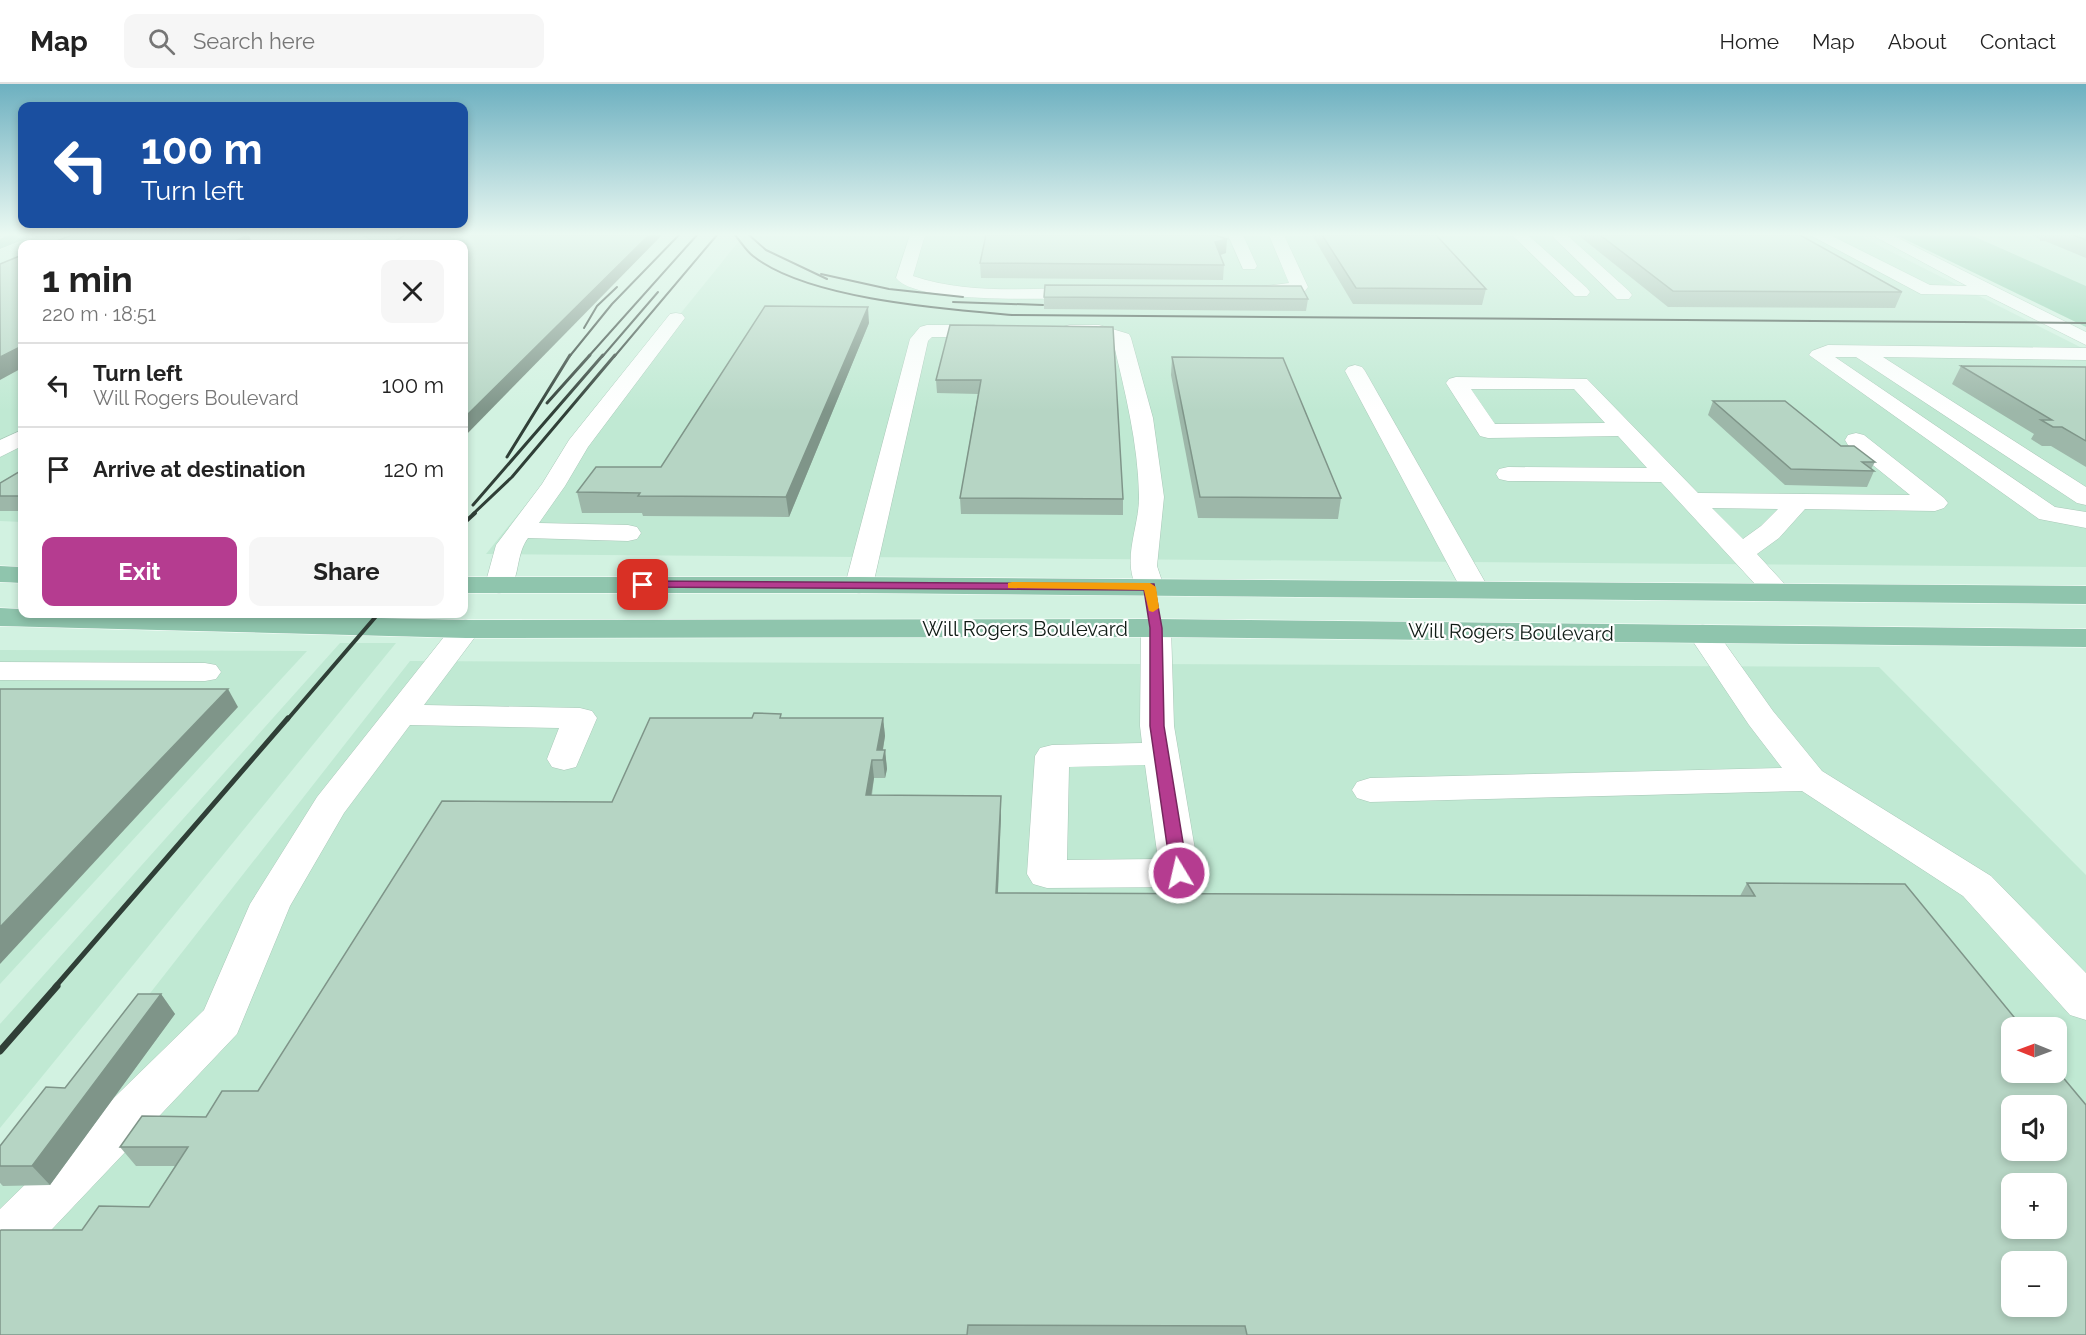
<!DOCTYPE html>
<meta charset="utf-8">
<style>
:root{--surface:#fff;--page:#f6f6f6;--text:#222;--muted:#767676;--line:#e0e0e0;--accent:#b53c90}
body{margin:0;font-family:Raleway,sans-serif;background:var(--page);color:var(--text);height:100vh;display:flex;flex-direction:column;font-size:22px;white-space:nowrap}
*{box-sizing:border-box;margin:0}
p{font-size:20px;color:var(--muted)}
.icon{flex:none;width:33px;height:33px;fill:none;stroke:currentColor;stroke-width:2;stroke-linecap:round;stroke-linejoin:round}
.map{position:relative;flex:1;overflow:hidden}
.side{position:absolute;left:18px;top:156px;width:450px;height:378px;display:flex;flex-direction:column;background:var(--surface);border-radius:12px;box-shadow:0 3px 9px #0003}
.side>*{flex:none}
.hud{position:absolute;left:18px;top:18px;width:450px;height:126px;border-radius:12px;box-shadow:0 3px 9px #0003;background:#1a4fa0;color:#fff;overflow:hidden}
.needle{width:39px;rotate:271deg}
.controls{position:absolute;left:2001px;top:933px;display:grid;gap:12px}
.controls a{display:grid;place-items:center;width:66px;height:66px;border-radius:12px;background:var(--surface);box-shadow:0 3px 9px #0003;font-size:30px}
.pin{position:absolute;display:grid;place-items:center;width:51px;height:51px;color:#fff;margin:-26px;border-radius:12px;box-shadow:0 3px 9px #0006}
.me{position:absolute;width:66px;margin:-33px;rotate:351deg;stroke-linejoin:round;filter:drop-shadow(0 0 4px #0008)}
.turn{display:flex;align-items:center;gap:21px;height:126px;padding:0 24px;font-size:27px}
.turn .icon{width:78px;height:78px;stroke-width:2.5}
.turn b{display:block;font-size:42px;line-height:51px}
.round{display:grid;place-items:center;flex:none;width:63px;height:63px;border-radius:12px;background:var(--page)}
.summary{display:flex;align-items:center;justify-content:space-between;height:102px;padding:0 24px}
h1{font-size:36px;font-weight:700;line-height:45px}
.action{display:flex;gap:12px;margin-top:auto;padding:12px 24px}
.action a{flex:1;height:69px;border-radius:12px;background:var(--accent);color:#fff;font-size:24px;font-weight:700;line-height:69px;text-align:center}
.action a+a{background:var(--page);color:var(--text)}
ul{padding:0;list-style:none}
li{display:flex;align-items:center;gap:18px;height:84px;padding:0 24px;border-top:2px solid var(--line)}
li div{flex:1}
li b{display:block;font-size:22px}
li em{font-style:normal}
header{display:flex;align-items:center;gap:36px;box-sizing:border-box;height:84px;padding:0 30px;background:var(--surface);border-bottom:2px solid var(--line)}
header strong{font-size:28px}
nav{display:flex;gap:33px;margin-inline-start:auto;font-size:21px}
.search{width:420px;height:54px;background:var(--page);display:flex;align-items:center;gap:15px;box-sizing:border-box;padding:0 21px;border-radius:12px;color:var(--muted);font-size:22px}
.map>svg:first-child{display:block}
.built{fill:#c0e9d3;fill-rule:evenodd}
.green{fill:#8bceac}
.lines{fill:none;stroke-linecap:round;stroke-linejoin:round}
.minor-casing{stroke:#a9c8b8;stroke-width:1}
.major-casing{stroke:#fff;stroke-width:1}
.minor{fill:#fff;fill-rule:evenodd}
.major{fill:#8fc5ad;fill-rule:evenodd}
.rail-far4{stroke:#303f37;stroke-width:2}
.rail-far3{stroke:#303f37;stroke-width:3}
.rail-far2{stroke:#303f37;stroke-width:4}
.rail-far1{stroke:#303f37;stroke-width:5}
.rail{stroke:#303f37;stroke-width:7}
.wall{fill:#9db7a9}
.shaded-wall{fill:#7f9589}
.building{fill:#b6d5c4;stroke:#7f9589;stroke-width:1.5;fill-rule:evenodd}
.route{fill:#b53c90;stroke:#76275e;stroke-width:1.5}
.slow{fill:#f59e0b}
.labels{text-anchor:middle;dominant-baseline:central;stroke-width:4.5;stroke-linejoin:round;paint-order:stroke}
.street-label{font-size:20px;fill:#101b15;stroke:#fff}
</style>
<header>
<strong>Map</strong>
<div class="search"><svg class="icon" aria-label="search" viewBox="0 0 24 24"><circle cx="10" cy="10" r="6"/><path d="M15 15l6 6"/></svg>Search here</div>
<nav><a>Home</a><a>Map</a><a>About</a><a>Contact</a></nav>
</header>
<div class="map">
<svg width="2086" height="1251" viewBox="0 0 2086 1251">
<rect width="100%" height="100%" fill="#d2f2e1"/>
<!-- built -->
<g class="built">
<polygon points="744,151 1858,151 2086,266 2086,483 486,470"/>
<polygon points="1971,151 2086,151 2086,202"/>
<polygon points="22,170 22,438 0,437 0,179"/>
<polygon points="340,559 396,559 0,1044 0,940"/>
<polygon points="0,566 307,567 0,900"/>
<path d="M 410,577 L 1879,583 L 2086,791 L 2086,1251 L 0,1251 L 0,1101 ZM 2012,944 L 2056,944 L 2056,988 L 2012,988 ZM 2012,1022 L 2056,1022 L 2056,1066 L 2012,1066 ZM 2012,1100 L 2056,1100 L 2056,1144 L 2012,1144 ZM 2012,1178 L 2056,1178 L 2056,1222 L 2012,1222 Z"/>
</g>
<!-- green -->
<polygon class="green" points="1896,151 1971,151 2086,202 2086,243"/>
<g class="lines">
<!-- minor casing -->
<g class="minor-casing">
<g id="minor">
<polygon points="189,151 362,151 370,156 362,160 192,160 184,156"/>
<path d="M 910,151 L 925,151 L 913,192 C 969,211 1031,204 1089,204 L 1095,205 L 1098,209 L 1095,213 L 1089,214 C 1054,214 916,221 896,194 Z"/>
<polygon points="1228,151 1243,151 1257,182 1255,185 1243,185"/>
<polygon points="1269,151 1284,151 1308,203 1305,207 1255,213 1249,212 1246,208 1249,204 1289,199"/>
<polygon points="1512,151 1528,151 1587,204 1590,208 1587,212 1575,212"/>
<polygon points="1551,151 1567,151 1629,207 1632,211 1629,215 1617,215"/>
<polygon points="1810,151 1830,151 1930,201 1967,202 1872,151 1892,151 2086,248 2086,261 1986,211 1921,210"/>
<path d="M 676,229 L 682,230 L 685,234 L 588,363 L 565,402 L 539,439 L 628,441 L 637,443 L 641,449 L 637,455 L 628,457 L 528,454 C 516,470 520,491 509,507 L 499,509 L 489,507 L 485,501 L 496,461 L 542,400 L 569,356 L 670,230 Z"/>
<polygon points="927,241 994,241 1001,243 1003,247 1001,251 994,253 932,253 928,257 873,501 869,507 859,509 849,507 845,501 910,255 920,243"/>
<path d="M 1070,241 L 1099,241 L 1129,250 L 1131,254 L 1153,334 L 1164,413 L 1157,482 L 1164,503 L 1160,509 L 1150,512 L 1140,509 C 1119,478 1140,444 1139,411 C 1138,359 1125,308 1113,257 L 1098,253 L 1063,251 L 1061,247 L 1063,243 Z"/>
<polygon points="1828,261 2086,264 2086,276 1883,273 2086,403 2086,421 2077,419 1856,273 1835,273 2055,423 2086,428 2086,444 2039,435 1809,271 1812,267"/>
<polygon points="1355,281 1362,283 1365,287 1489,505 1485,511 1475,514 1465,511 1461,505 1345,287 1348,283"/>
<path d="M 1456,293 L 1587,295 L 1698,409 L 1910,411 L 1848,361 L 1845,356 L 1848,351 L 1856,349 L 1864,351 L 1944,414 L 1948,419 L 1944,424 L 1935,427 L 1805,425 L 1779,454 L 1757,470 L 1791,507 L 1787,513 L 1777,516 L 1767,513 L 1661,398 L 1508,397 L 1499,395 L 1496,390 L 1499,385 L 1508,383 L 1647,384 L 1618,352 L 1488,354 L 1480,352 L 1446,299 L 1449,295 ZM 1471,305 L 1574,305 L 1605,339 L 1495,340 ZM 1712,424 L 1778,425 L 1761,442 L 1743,455 Z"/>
<polygon points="22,346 22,362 0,373 0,356"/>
<path d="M 1156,535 L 1167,538 L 1171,544 L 1174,642 L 1199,789 L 1193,799 L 1179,803 L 1047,804 L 1033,800 L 1027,790 L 1035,672 L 1040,664 L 1052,661 L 1142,659 L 1140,642 L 1141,544 L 1145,538 ZM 1145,681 L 1158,775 L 1067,776 L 1069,683 Z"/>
<polygon points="466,536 477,539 481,545 424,621 580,624 592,627 597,634 576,683 564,686 552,683 547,675 559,644 410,641 344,729 290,822 237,950 19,1180 0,1188 0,1125 204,926 250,820 317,713 455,539"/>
<polygon points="1703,541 1714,544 1773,627 1822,687 1991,792 2086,889 2086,936 2070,931 1963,812 1802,707 1370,718 1357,714 1352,706 1357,698 1370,694 1782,684 1749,641 1688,550 1692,544"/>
<polygon points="0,578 205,579 216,581 221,588 216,595 205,597 0,596"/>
</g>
</g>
<!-- major casing -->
<g class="major-casing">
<g id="major">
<polygon points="8,151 30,151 28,154 0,165 0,155"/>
<polygon points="0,482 22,483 22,499 0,498"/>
<polygon points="464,493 859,493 2086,502 2086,520 859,509 464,509"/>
<polygon points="0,524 22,525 22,530 210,530 466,536 1156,535 2086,545 2086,563 1156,553 466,554 0,542"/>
</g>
</g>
<!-- minor -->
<use href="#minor" class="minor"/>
<!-- major -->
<use href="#major" class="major"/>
<!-- rail-far4 -->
<g class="rail-far4">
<path d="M 735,151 C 741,158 746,167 753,172 C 807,215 943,225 1012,231 L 2086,239"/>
<polyline points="749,151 766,166 827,195"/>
<polyline points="821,190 889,205 963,213"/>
<polyline points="953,218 1043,221"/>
<polyline points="584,244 597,222 617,203"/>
<polyline points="569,273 612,220 679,151"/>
<polyline points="588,273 697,151"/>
<polyline points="602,273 658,208"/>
<polyline points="614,273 717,151"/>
</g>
<!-- rail-far3 -->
<g class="rail-far3">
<polyline points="547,319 590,271"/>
<polyline points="507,373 570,271"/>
<polyline points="473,421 603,271"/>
<polyline points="473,430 512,393 615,271"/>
</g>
<!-- rail-far2 -->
<g class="rail-far2">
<polyline points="464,439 475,429"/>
<polyline points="287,636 378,530"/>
</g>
<!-- rail-far1 -->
<polyline class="rail-far1" points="55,903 288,634"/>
<!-- rail -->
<polyline class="rail" points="0,967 57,902"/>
</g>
<!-- wall -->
<g class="wall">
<polygon points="1312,151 1436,151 1486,205 1482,221 1353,220"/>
<polygon points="1578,151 1800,151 1902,208 1895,224 1668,223"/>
<polygon points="2031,151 2086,151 2086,174 2045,157 2040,157 2040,155"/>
<polygon points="1226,169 1220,171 1224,181 1223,196 981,194 980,179"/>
<polygon points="1044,213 1308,215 1306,227 1044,225"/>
<polygon points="869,239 789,433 643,432 642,429 582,429 577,408 661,383"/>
<polygon points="950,241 1123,415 1123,431 961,430 960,414 978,310 937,309 936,296"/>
<polygon points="1172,273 1341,414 1338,435 1198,434 1171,291"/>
<polygon points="1961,282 2086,283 2086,383 2051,362 2042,362 2031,355 2034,350 1952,300"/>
<polygon points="1713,317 1841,362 1875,378 1871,385 1874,387 1867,403 1785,401 1708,331"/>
<polygon points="22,386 22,427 0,427 0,399"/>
<polygon points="752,634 883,634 885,652 883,666 885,666 887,685 885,694 874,694 872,711 1001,731 998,809 1740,812 1747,799 2086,1251 0,1251 82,1146 149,1123 175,1082 136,1082 120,1063 206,1033 258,1007 612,718"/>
<polygon points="161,910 175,930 50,1101 3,1102 0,1099 0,1062 65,1004"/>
</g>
<!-- shaded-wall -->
<g class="shaded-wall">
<polygon points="249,151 252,160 229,160"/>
<polygon points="649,151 662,151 464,353 464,334"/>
<polygon points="1227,155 1226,169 1214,173 1215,158"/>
<polygon points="868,223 869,239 789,433 786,413"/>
<polygon points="22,262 22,284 0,296 0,273"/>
<polygon points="228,605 238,623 0,880 0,843"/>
<polygon points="883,634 885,652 881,676 877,666"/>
<polygon points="885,666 887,685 885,694 883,676"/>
<polygon points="872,676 874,694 868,730 866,711"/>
<polygon points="1001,712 1001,731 997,828 996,809"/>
<polygon points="161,910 175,930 50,1101 32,1082"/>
</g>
<!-- building -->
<g class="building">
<polygon points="72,151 248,151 229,160 49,160"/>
<polygon points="405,151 649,151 464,334 464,160 390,160"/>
<polygon points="986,151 1214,151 1227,155 1215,158 1224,181 980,179"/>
<polygon points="1322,151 1436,151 1486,205 1356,204"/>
<polygon points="1600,151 1800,151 1902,208 1673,207"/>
<polygon points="2074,151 2086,151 2086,156"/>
<polygon points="22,171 22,262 0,273 0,180"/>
<polygon points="1045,201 1301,202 1308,215 1044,213"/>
<polygon points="765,222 868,223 786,413 638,412 640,409 577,408 596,383 661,383"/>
<polygon points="950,241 1113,243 1123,415 960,414 981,296 936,296"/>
<polygon points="1172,273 1283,274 1341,414 1200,413"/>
<polygon points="1961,282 2086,283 2086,357 2062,343 2053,343 2041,336 2052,336"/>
<polygon points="1713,317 1785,317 1841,362 1854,362 1875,378 1862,378 1874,387 1791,385"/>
<polygon points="22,386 22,412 0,412 0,399"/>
<polygon points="0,605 228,605 0,843"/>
<path d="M 754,629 L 781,630 L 780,634 L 883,634 L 877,666 L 885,666 L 883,676 L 872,676 L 866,711 L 1001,712 L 996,809 L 1755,812 L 1747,799 L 1905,800 L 2023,944 L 2012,944 L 2012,988 L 2056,988 L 2056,985 L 2086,1021 L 2086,1251 L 1247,1251 L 1245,1242 L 968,1241 L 967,1251 L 0,1251 L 0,1147 L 1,1146 L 82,1146 L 99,1122 L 149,1123 L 188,1063 L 120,1063 L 142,1032 L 206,1033 L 222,1007 L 258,1007 L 442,717 L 612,718 L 650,634 L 752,634 ZM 2012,1022 L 2056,1022 L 2056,1066 L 2012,1066 ZM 2012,1100 L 2056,1100 L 2056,1144 L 2012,1144 ZM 2012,1178 L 2056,1178 L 2056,1222 L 2012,1222 Z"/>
<polygon points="138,910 161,910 32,1082 0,1082 0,1062 46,1003 65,1004"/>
</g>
<!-- sky -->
<linearGradient id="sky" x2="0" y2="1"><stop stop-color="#6db0c0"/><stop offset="0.46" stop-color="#ebf9f2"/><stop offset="1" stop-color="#ebf9f2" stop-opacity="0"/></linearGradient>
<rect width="2086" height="327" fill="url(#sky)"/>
<!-- route -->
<polygon class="route" points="643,497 1154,500 1162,544 1164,642 1188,789 1185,793 1174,793 1171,789 1150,642 1150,544 1144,506 639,503 639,498"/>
<!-- slow -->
<polygon class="slow" points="1012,498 1150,499 1156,503 1159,524 1153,528 1149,527 1144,506 1008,504 1008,499"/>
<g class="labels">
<!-- street labels -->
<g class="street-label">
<text x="1025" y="545">Will Rogers Boulevard</text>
<text transform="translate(1511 548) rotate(1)">Will Rogers Boulevard</text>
</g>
</g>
</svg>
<div class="controls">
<a><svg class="needle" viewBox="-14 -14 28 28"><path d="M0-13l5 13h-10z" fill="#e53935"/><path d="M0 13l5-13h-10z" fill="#767676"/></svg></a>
<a><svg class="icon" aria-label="sound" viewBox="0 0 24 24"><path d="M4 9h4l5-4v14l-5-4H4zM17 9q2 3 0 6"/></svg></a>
<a>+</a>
<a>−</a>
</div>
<div class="pin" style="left:643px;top:501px;background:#d93025"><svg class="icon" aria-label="arrive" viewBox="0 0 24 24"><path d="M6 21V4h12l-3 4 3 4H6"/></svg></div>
<svg class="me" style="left:1179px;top:789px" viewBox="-20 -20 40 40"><circle r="17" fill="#b53c90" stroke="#fff" stroke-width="3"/><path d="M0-11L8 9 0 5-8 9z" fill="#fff"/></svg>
<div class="hud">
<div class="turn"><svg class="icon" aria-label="left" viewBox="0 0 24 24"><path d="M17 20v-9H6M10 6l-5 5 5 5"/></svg><div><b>100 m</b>Turn left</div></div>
</div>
<section class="side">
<div class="summary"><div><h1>1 min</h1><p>220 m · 18:51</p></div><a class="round"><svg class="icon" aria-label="close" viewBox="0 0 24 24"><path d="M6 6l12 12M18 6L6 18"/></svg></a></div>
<ul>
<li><svg class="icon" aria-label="left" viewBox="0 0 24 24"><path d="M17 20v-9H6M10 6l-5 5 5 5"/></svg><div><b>Turn left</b><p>Will Rogers Boulevard</p></div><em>100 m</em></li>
<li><svg class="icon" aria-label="arrive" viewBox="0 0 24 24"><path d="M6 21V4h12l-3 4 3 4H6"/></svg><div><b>Arrive at destination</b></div><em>120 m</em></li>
</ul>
<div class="action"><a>Exit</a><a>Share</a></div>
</section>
</div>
